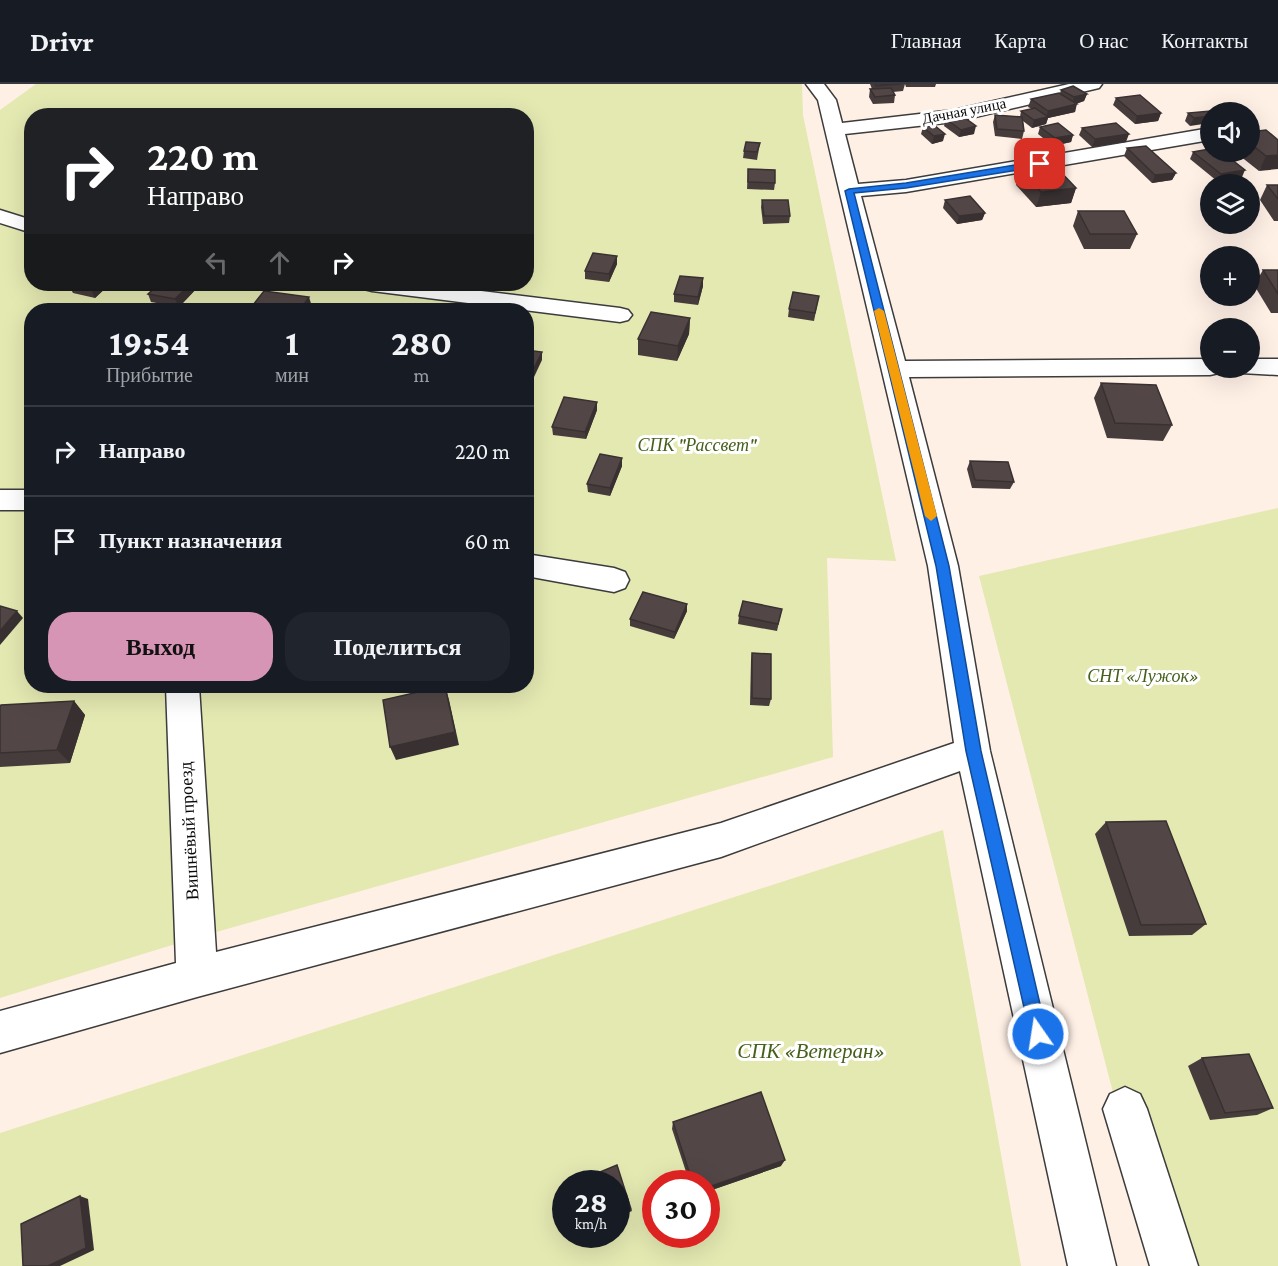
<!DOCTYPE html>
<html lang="ru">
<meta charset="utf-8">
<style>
:root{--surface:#171b24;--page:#20242c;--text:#f1f3f6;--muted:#9ea1a6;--line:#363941;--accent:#d795b6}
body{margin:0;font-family:"Crimson Pro",serif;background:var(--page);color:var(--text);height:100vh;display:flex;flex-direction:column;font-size:22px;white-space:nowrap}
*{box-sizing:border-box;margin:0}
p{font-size:20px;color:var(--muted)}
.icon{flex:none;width:33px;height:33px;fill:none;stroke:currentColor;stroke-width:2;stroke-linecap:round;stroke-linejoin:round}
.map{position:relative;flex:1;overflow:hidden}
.side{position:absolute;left:24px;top:219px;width:510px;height:390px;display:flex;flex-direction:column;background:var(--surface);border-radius:24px;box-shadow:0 6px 24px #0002}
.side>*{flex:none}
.hud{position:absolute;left:24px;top:24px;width:510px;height:183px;border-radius:24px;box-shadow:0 6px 24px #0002;background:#202124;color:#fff;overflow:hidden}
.buttons{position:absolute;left:1200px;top:18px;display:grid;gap:12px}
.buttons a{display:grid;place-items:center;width:60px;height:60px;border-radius:50%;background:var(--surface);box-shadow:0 6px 24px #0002;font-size:30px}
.speed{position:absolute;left:552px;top:1086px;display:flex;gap:12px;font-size:30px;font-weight:700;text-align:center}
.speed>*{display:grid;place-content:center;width:78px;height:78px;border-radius:50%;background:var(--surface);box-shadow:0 6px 24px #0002;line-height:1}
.speed small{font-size:15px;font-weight:400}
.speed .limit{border:9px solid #d22;background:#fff;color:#111}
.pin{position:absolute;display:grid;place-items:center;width:51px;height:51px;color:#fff;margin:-26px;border-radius:12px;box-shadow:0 3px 9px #0006}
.me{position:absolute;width:66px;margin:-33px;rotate:347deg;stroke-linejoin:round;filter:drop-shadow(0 0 4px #0008)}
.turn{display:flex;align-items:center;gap:21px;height:126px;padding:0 24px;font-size:27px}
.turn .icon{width:78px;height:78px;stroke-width:2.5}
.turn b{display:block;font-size:42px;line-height:51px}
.lanes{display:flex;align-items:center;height:57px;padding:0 24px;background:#0003;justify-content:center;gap:30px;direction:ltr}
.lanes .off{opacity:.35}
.eta{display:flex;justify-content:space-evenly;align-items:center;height:102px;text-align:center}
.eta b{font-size:36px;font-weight:700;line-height:42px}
.action{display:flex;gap:12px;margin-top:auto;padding:12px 24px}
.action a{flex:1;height:69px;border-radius:24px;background:var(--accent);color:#111;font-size:24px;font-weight:700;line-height:69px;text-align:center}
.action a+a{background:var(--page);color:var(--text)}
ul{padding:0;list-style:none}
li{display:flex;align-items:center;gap:18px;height:90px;padding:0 24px;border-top:2px solid var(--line)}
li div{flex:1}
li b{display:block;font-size:22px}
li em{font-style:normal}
header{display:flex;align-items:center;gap:36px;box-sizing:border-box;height:84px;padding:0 30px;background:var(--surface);border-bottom:2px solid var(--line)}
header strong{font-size:28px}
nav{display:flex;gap:33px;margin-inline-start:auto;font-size:21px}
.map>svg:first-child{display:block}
.green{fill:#e4e8b1;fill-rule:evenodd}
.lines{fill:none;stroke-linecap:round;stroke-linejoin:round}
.minor-casing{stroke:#3c3c3c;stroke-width:3}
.minor{fill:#fff;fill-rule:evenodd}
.wall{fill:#473c3c}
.shaded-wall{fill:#393131}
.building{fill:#524646;stroke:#393131;stroke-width:1.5}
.route{fill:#1a73e8;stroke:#114b97;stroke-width:1.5}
.slow{fill:#f59e0b}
.labels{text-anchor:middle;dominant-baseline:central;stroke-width:6;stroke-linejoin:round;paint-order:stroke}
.far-street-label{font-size:15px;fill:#090909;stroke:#fff}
.park-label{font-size:18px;font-style:italic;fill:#465f1b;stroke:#fff}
.street-label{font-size:18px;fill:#090909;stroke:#fff}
.near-park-label{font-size:21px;font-style:italic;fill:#465f1b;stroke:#fff}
</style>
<header>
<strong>Drivr</strong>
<nav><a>Главная</a><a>Карта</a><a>О нас</a><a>Контакты</a></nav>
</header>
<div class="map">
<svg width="1278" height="1182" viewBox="0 0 1278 1182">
<rect width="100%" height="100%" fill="#fff0e6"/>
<!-- green -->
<g class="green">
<path d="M 36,0 L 802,0 L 803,31 L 896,477 L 827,474 L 833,673 L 195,854 L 0,914 L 0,26 ZM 32,32 L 526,32 L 526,200 L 32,200 ZM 32,226 L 526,226 L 526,602 L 32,602 Z"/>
<polygon points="1278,424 1278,1182 1158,1182 979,492"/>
<path d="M 943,746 L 1021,1182 L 0,1182 L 0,1049 ZM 566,1100 L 616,1100 L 616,1150 L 566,1150 ZM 656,1100 L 706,1100 L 706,1150 L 656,1150 Z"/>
</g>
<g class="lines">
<!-- minor casing -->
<g class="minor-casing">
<g id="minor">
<polygon points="806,0 824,0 836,16 842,39 954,26 1069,0 1102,0 1099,4 954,38 845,50 858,100 906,96 1210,44 1210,56 906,108 861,112 905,277 1210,275 1210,284 1222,284 1219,289 1210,291 909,293 958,482 990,667 1116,1182 1068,1182 960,687 721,773 197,913 0,969 0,927 176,879 166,602 199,602 216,868 721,739 954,659 928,482 818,16"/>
<polygon points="0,126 32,136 32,149 0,139"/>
<polygon points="360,200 424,200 620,224 628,226 632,231 628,236 620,238 372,207 364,205"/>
<polygon points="1250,275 1278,275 1278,291 1241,289 1238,284 1250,284"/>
<rect x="0" y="406" width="32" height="20"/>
<polygon points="526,470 614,484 625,488 629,496 625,504 614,508 526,492"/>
<polygon points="1125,1003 1140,1010 1147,1025 1198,1182 1150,1182 1103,1025 1110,1010"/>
</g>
</g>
<!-- minor -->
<use href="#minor" class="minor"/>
</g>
<!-- wall -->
<g class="wall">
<polygon points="870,0 905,0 903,7 893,8 895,11 894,19 873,20 869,13 870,5 872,5"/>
<polygon points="905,0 936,0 935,3 906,3"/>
<polygon points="1061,6 1087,10 1084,17 1076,20 1075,28 1048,34 1046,40 1032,44 1023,37 1024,47 1022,55 995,52 993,38 995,31 1020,33 1021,27 1032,25 1028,23 1031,15 1060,9"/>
<polygon points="1116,14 1161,29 1158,37 1135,40 1113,21"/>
<polygon points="1211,27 1190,42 1185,37 1188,29"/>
<polygon points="946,35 974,50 959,53 944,42"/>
<polygon points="923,43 943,57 932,60 921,50"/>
<polygon points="1040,43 1073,51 1071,58 1053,62 1038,50"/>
<polygon points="1082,44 1126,58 1092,63 1079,51"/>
<polygon points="1250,48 1278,56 1259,87 1235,68 1250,68"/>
<polygon points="760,59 757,76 743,74 744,67"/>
<polygon points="1127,64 1176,89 1172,96 1152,99 1124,72"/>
<polygon points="1193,68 1242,93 1217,97 1190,75"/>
<polygon points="748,85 775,99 774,106 747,105"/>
<polygon points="1021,86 1076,104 1071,119 1036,123 1016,101"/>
<polygon points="1267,101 1278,101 1278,137 1274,137 1260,116"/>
<polygon points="762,116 790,132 789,139 763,140 761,123"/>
<polygon points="945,116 985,129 982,136 957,140 943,124"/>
<polygon points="1078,127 1137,150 1130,165 1084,165 1073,142"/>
<polygon points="617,180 609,198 585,195 585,187"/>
<polygon points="1263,186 1278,186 1278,229 1271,229 1254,201"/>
<polygon points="703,194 703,202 698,221 674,218 674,210"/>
<polygon points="71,200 110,200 95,214 73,209 69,202"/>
<polygon points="159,200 196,200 198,203 179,223 151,218 148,210"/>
<polygon points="819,212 814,237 788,233 789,225"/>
<polygon points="690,234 689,250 677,277 638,271 638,255"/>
<polygon points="1101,299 1172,341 1163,357 1107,354 1094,314"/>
<polygon points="597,318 597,326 586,355 553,351 552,343"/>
<polygon points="622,374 622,382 610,412 588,408 587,400"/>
<polygon points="970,377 1014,398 1010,405 972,404 967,385"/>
<polygon points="687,520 687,527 674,555 630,542 630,535"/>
<polygon points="782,525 777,547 738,540 739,532"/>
<polygon points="752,569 771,615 769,622 750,621 751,576"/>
<polygon points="74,617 85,631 70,679 0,683 0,623"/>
<polygon points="1106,738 1206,840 1192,851 1129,852 1095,750"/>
<polygon points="1202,974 1273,1024 1257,1031 1210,1036 1188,982"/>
<polygon points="673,1038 781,1082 706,1108 706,1100 690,1100 672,1045"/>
</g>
<!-- shaded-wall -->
<g class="shaded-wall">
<polygon points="1087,10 1084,17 1072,21 1074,13"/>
<polygon points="1077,20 1075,28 1048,34 1046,40 1032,44 1034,36 1046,33 1048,27"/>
<polygon points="1161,29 1158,37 1135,40 1137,32"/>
<polygon points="1210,32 1210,39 1190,42 1194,34"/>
<polygon points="976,42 974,50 959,53 961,46"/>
<polygon points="945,50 943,57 932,60 934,52"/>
<polygon points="1129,50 1126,58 1092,63 1095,55"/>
<polygon points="1073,51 1071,58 1053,62 1055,54"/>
<polygon points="1278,71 1278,85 1259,87 1266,72"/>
<polygon points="1245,86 1242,93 1217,97 1221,90"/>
<polygon points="1176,89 1172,96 1152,99 1155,91"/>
<polygon points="1076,104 1071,119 1036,123 1041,108"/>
<polygon points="985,129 982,136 957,140 959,132"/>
<polygon points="617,172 617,180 609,198 609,190"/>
<polygon points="703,194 703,202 698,221 698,213"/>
<polygon points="98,200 110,200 95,214 91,206"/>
<polygon points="190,200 196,200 198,203 179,223 175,215"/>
<polygon points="309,213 313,226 300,226"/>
<polygon points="690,234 689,250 677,277 678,262"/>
<polygon points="542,268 542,276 526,310 526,300"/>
<polygon points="597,318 597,326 586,355 585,348"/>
<polygon points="622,374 622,382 610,412 610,404"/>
<polygon points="687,520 687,527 674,555 675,548"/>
<polygon points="17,527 23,534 0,561 0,547"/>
<polygon points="445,602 449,616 459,661 396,676 390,663"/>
<polygon points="74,617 85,631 70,679 57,666"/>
<polygon points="785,1076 781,1082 706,1108 706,1104"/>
<polygon points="80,1112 88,1115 94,1166 60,1182 48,1182"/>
<polygon points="631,1125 632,1127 616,1134 616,1131"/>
</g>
<!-- building -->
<g class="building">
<polygon points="875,0 901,0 876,2"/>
<polygon points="1073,2 1087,10 1074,13 1061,6"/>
<polygon points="891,4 895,11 875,13 870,5"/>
<polygon points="1059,9 1077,20 1048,27 1031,15"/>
<polygon points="1140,11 1161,29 1137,32 1116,14"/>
<polygon points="1035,24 1048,33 1034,36 1021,27"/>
<polygon points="1211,27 1213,28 1210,28 1210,32 1194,34 1188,29"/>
<polygon points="961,31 976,42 961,46 946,35"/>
<polygon points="995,31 1022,33 1024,47 997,45"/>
<polygon points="1058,39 1073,51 1055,54 1040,43"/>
<polygon points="1116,39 1129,50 1095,55 1082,44"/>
<polygon points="934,41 945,50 934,52 923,43"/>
<polygon points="1266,46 1278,56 1278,71 1266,72 1250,59 1250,48"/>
<polygon points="746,58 760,59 757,68 744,67"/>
<polygon points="1146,62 1176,89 1155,91 1127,64"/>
<polygon points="1210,65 1210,68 1222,68 1245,86 1221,90 1193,68"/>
<polygon points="1055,82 1076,104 1041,108 1021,86"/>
<polygon points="748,85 775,86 775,99 748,98"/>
<polygon points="1267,101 1278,101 1278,115"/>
<polygon points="970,112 985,129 959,132 945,116"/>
<polygon points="762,116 788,116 790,132 764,132"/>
<polygon points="1078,127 1124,127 1137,150 1090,150"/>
<polygon points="593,169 617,172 609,190 585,187"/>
<polygon points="1263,186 1278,186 1278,210"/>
<polygon points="680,192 703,194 698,213 674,210"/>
<polygon points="71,200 98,200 91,206 69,202"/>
<polygon points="159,200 190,200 175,215 148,210"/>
<polygon points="264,207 309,213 300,226 249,226"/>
<polygon points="793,208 819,212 815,229 789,225"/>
<polygon points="352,220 369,223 367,226 348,226"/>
<polygon points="408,221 436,225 435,226 404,226"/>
<polygon points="651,228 690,234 678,262 638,255"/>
<polygon points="526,266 542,268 526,300"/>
<polygon points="1101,299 1156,301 1172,341 1115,339"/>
<polygon points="564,313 597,318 585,348 552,343"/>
<polygon points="600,370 622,374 610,404 587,400"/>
<polygon points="970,377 1008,378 1014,398 975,396"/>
<polygon points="643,508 687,520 675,548 630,535"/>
<polygon points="743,517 782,525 778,540 739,532"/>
<polygon points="0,522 17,527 0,547"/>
<polygon points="752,569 771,570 771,615 752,614"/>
<polygon points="445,602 455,648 390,663 383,616"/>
<polygon points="74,617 57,666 0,669 0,623 1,621"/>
<polygon points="1166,737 1206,840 1141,841 1106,738"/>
<polygon points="1249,970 1273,1024 1225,1029 1202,974"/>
<polygon points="761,1008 785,1076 706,1104 706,1100 693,1100 673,1038"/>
<polygon points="617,1081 631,1125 616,1131 616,1100 571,1100"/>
<polygon points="80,1112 86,1164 48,1182 23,1182 21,1140"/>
</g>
<!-- route -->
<polygon class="route" points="1040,77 1043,78 1043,82 906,104 854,109 949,482 981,667 1047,950 1045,956 1038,958 1032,956 1030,950 966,667 936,482 845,107 849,105 906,99"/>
<!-- slow -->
<polygon class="slow" points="879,224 884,227 937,432 931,437 925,432 874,227"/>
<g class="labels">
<!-- far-street labels -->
<g class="far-street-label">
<text transform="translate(964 27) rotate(-11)">Дачная улица</text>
</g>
<!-- park labels -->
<g class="park-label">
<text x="697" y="361">СПК "Рассвет"</text>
<text x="1143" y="592">СНТ «Лужок»</text>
</g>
<!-- street labels -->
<g class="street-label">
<text transform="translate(189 747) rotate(-93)">Вишнёвый проезд</text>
</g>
<!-- near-park labels -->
<g class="near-park-label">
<text x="811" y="967">СПК «Ветеран»</text>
</g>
</g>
</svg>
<div class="buttons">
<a><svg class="icon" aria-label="sound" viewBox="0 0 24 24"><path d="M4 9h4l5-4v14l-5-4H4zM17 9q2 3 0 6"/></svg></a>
<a><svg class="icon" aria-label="layers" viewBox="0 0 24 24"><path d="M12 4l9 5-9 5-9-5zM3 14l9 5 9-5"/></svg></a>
<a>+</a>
<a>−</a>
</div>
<div class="speed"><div>28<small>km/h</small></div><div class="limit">30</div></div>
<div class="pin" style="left:1040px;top:80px;background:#d93025"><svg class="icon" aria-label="arrive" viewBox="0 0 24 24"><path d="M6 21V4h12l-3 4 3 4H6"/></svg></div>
<svg class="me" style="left:1038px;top:950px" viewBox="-20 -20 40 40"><circle r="17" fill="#1a73e8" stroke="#fff" stroke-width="3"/><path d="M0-11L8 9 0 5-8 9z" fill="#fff"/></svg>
<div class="hud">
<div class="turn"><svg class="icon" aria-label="right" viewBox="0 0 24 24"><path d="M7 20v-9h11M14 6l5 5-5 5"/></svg><div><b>220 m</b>Направо</div></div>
<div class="lanes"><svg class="icon off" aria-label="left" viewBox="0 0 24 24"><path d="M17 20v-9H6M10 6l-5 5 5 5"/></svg><svg class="icon off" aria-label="ahead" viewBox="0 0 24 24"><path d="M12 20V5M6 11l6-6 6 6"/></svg><svg class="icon" aria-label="right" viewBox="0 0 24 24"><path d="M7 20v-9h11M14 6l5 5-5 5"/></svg></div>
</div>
<section class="side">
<div class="eta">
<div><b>19:54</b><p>Прибытие</p></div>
<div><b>1</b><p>мин</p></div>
<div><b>280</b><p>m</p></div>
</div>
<ul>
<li><svg class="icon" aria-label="right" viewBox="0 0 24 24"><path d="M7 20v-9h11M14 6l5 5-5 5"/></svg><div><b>Направо</b></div><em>220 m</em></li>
<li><svg class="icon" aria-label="arrive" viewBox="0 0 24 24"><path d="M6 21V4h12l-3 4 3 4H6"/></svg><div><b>Пункт назначения</b></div><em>60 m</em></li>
</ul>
<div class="action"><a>Выход</a><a>Поделиться</a></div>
</section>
</div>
